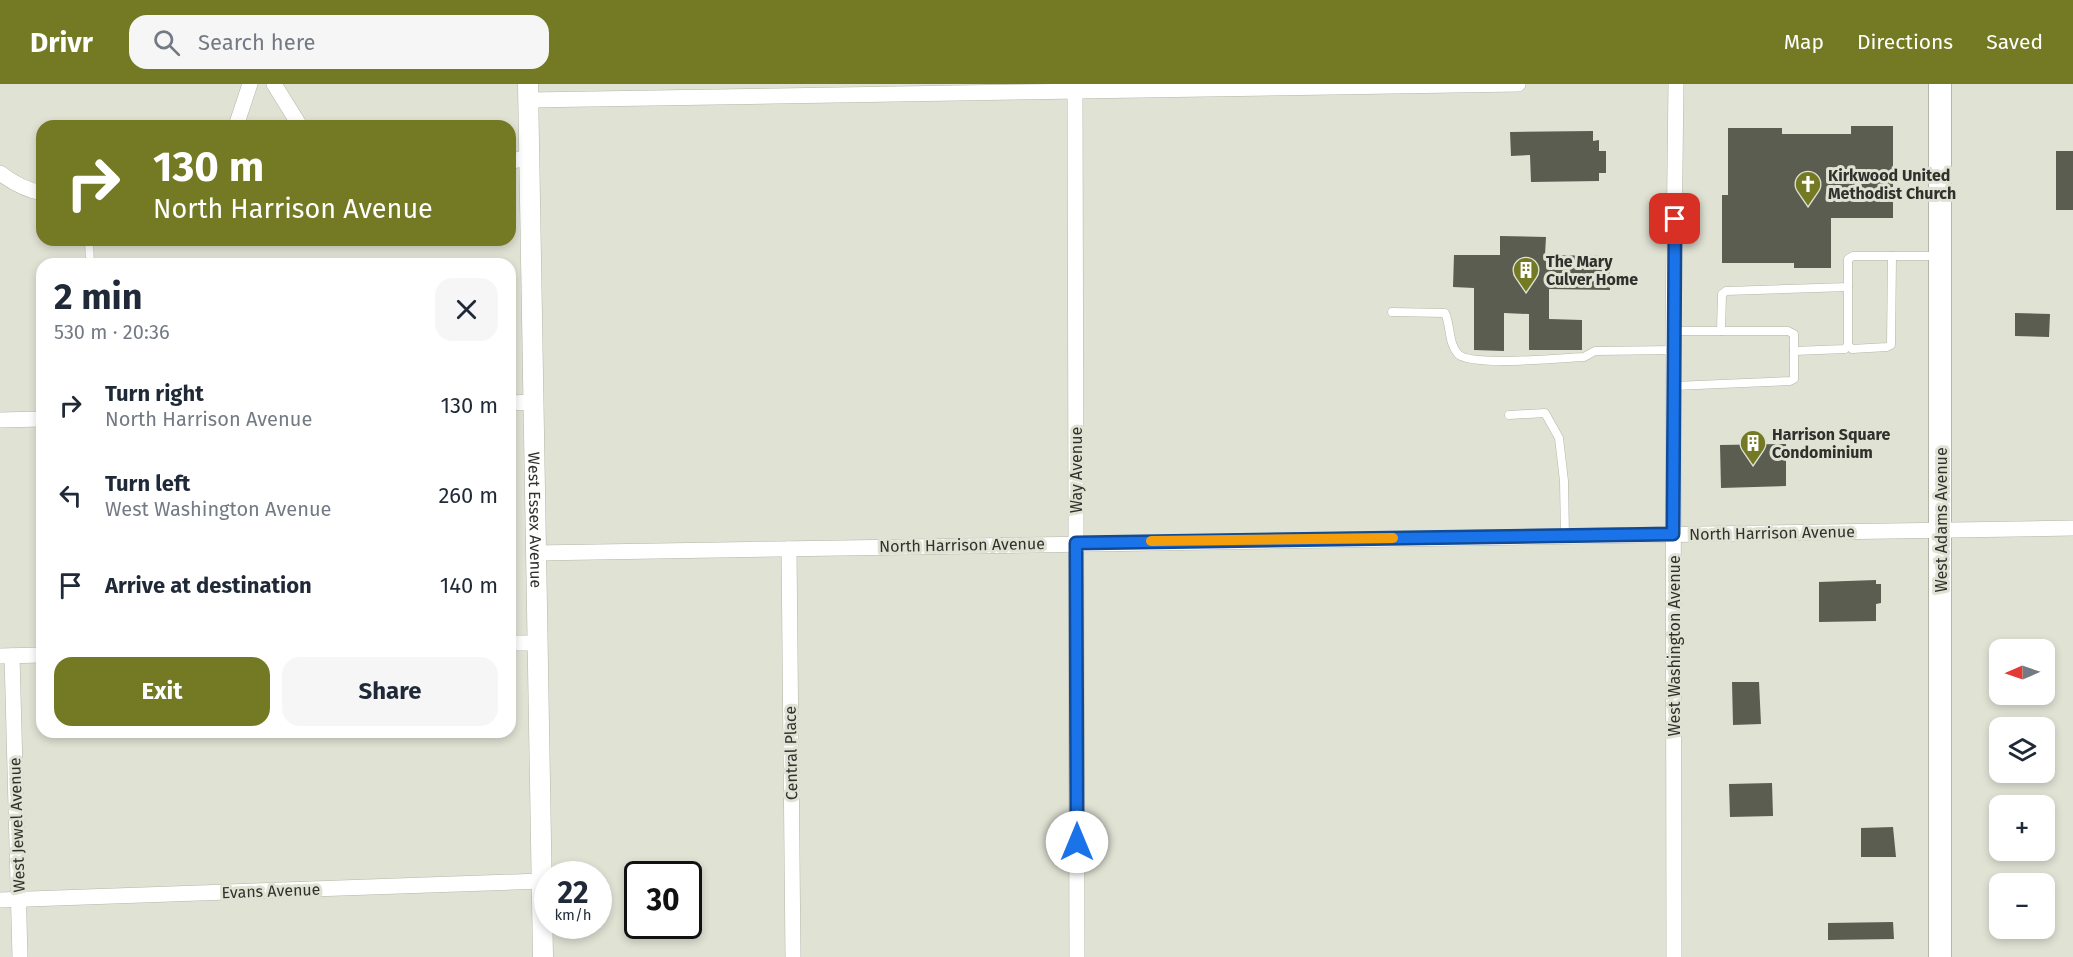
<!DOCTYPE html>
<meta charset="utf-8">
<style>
:root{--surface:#fff;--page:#f6f6f7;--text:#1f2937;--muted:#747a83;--accent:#747a24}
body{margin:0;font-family:"Fira Sans",sans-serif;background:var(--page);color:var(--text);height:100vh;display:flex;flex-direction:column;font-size:22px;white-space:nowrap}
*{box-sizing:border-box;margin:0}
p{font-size:20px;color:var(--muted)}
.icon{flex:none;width:33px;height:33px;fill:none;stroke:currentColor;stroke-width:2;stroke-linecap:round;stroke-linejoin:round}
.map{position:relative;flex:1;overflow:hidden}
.side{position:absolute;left:36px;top:174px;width:480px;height:480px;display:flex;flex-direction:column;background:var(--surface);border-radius:18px;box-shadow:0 3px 9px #0003}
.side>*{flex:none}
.guide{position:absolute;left:36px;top:36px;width:480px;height:126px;border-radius:18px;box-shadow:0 3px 9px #0003;background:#747a24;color:#fff;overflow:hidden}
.needle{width:39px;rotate:268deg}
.tools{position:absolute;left:1989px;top:555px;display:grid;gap:12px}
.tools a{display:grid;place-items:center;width:66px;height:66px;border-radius:12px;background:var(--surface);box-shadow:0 3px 9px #0003;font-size:30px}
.speed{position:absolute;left:534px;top:777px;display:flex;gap:12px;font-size:30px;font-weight:700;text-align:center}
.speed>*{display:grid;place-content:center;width:78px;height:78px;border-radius:50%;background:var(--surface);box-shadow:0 3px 9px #0003;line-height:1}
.speed small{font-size:15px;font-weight:400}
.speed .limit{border:3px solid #111;border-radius:9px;background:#fff;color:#111}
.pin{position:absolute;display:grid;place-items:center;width:51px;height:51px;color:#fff;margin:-26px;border-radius:12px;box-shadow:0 3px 9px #0006}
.me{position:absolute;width:66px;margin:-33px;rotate:0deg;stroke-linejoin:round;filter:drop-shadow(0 0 4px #0008)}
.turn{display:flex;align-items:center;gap:21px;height:126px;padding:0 18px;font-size:27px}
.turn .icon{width:78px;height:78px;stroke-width:2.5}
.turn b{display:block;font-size:42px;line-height:51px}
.round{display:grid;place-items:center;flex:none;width:63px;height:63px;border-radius:18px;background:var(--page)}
.overview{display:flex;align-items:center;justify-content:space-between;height:102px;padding:0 18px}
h1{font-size:36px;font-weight:700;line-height:45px}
.cta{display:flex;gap:12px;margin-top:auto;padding:12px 18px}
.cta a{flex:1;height:69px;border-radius:18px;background:var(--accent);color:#fff;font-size:24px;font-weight:700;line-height:69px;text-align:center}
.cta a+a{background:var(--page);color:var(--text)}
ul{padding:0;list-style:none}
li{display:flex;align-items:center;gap:18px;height:90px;padding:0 18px}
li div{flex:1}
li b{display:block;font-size:22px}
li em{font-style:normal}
header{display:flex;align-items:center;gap:36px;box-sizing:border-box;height:84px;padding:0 30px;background:var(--accent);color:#fff}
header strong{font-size:28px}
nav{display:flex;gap:33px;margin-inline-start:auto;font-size:21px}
.search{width:420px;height:54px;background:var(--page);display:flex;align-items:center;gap:15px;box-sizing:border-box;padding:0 21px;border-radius:18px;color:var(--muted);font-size:22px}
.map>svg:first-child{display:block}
.building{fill:#5c5d51}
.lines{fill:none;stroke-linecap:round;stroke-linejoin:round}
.service-casing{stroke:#b4b6a8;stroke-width:9}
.minor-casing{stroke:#b4b6a8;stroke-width:16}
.tertiary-casing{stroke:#b4b6a8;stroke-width:21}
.secondary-casing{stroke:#b4b6a8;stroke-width:24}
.service{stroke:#fff;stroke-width:8}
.minor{stroke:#fff;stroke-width:15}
.tertiary{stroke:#fff;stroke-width:20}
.secondary{stroke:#fff;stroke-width:22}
.route-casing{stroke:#114b97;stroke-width:15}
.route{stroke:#1a73e8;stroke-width:10}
.slow{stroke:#f59e0b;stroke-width:10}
.labels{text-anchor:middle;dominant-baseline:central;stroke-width:6;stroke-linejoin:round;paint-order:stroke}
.poi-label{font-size:16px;font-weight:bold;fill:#30312c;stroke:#e0e2d4;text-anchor:start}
.street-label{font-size:16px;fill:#30312c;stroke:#e0e2d4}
</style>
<header>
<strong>Drivr</strong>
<div class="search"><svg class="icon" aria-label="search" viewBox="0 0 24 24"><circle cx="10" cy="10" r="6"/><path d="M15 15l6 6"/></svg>Search here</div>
<nav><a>Map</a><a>Directions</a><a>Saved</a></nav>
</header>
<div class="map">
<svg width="2073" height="873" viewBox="0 0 2073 873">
<rect width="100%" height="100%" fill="#e0e2d4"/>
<!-- building -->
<g class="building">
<polygon points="1851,42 1893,42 1893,134 1831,134 1831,184 1794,184 1794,179 1722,179 1722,111 1728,111 1728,44 1782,44 1782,50 1851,50"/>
<polygon points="1593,47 1593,57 1599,56 1599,67 1606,67 1606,89 1599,89 1599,97 1531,98 1530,71 1511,72 1510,48"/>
<rect x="2056" y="67" width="17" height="59"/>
<polygon points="1500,152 1546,153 1545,171 1610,172 1610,206 1549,205 1549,235 1582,236 1582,266 1529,266 1529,230 1504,229 1504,267 1474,266 1474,204 1453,203 1454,171 1500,171"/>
<polygon points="2015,229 2050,230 2049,253 2015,252"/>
<polygon points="1786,360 1786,402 1721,404 1720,361"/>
<polygon points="1876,496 1876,500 1881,500 1881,519 1876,520 1876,537 1819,538 1819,498"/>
<polygon points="1732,598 1759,598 1761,640 1733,641"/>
<polygon points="1772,699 1773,732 1730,733 1729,700"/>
<polygon points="1893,743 1896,773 1861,773 1861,744"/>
<polygon points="1893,838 1894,855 1828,856 1828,839"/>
</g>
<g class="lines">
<!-- service casing -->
<g class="service-casing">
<g id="service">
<polyline points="89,156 90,180"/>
<path d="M 1392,228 L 1445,229 C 1451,242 1448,259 1458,270 C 1470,283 1562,274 1584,273 L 1595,267 L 1674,266"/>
<polyline points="1673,247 1788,247 1794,250 1794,295 1790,297 1674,302"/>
<polyline points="1721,247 1722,210 1726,207 1848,203"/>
<polyline points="1848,261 1852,265 1887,263 1891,261 1892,172"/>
<polyline points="1794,267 1845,265 1848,261 1848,175 1853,172 1939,172"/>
<polyline points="1509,331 1545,329 1559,354 1564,397 1565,452"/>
</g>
</g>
<!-- minor casing -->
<g class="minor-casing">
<g id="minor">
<polyline points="274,0 300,42"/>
<polyline points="1075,6 1077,873"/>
<polyline points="529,16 1518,0"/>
<polyline points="236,42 250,0"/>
<polyline points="510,78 530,72"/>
<path d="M 0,89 C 13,99 26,106 42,109"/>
<polyline points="510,319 534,318"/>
<polyline points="0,336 42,335"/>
<polyline points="789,465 793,873"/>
<polyline points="536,469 2073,444"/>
<polyline points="510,559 537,559"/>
<polyline points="0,572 42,571"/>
<polyline points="12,572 20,873"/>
<polyline points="0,816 542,797"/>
<polyline points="1674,873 1673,247 1676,0"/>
</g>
</g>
<!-- tertiary casing -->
<g class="tertiary-casing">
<g id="tertiary">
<path id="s1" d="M 528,0 L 543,873"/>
</g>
</g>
<!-- secondary casing -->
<g class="secondary-casing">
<polyline id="secondary" points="1940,0 1940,873"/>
</g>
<!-- service -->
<use href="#service" class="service"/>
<!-- minor -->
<use href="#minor" class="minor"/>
<!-- tertiary -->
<use href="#tertiary" class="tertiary"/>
<!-- secondary -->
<use href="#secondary" class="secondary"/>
</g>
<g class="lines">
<!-- route casing -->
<g class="route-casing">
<polyline id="route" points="1077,758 1076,459 1673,450 1675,135"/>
</g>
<!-- route -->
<use href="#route" class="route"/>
<!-- slow -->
<polyline class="slow" points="1151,457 1393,454"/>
</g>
<!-- icons -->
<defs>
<g id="church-pin" transform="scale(1.35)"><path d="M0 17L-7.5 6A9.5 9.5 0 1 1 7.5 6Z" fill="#747a24" stroke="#e0e2d4"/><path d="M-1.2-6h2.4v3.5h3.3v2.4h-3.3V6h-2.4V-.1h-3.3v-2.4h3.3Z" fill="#fff"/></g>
<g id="building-pin" transform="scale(1.35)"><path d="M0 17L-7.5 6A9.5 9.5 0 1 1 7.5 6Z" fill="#747a24" stroke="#e0e2d4"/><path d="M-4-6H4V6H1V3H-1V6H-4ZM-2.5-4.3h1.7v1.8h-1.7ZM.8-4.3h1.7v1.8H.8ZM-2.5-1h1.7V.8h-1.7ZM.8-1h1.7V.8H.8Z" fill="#fff"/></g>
</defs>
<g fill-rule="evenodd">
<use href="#church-pin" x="1808" y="100"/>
<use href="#building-pin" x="1526" y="186"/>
<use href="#building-pin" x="1753" y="359"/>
</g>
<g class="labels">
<!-- poi labels -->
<g class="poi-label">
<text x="1828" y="91">Kirkwood United<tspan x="1828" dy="18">Methodist Church</tspan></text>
<text x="1546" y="177">The Mary<tspan x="1546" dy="18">Culver Home</tspan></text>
<text x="1772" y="350">Harrison Square<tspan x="1772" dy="18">Condominium</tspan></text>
</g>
<!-- street labels -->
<g class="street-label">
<text transform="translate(1076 386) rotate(-90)">Way Avenue</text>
<text transform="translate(1941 436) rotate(-90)">West Adams Avenue</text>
<text stroke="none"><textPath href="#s1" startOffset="436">West Essex Avenue</textPath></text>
<text transform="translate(1772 449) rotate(-1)">North Harrison Avenue</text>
<text transform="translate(962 461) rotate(-1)">North Harrison Avenue</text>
<text transform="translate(1674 562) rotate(-90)">West Washington Avenue</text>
<text transform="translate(791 669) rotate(-91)">Central Place</text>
<text transform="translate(17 741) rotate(-92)">West Jewel Avenue</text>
<text transform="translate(271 807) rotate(-2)">Evans Avenue</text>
</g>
</g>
</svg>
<div class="tools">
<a><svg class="needle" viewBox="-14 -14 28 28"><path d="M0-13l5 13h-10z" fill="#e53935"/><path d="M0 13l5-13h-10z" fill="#747a83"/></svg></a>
<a><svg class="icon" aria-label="layers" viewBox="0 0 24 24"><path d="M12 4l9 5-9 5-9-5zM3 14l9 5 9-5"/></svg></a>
<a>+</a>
<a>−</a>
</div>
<div class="speed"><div>22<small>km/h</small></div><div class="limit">30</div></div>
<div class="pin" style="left:1675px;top:135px;background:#d93025"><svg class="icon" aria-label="arrive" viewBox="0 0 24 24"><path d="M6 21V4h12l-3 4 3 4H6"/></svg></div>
<svg class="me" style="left:1077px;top:758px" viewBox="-20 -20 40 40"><circle r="19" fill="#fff"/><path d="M0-13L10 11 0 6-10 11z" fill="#1a73e8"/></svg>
<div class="guide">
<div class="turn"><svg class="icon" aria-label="right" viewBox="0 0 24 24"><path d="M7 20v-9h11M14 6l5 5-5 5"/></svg><div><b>130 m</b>North Harrison Avenue</div></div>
</div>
<section class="side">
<div class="overview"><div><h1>2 min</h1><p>530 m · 20:36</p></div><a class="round"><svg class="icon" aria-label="close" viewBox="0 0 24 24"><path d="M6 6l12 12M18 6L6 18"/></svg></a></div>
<ul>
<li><svg class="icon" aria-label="right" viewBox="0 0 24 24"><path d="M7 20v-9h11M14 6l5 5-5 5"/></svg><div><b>Turn right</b><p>North Harrison Avenue</p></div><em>130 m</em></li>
<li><svg class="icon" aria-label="left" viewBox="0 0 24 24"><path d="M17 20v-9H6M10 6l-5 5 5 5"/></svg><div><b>Turn left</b><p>West Washington Avenue</p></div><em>260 m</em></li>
<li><svg class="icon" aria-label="arrive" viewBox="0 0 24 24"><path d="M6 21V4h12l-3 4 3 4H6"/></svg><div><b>Arrive at destination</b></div><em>140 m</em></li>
</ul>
<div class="cta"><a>Exit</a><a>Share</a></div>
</section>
</div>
